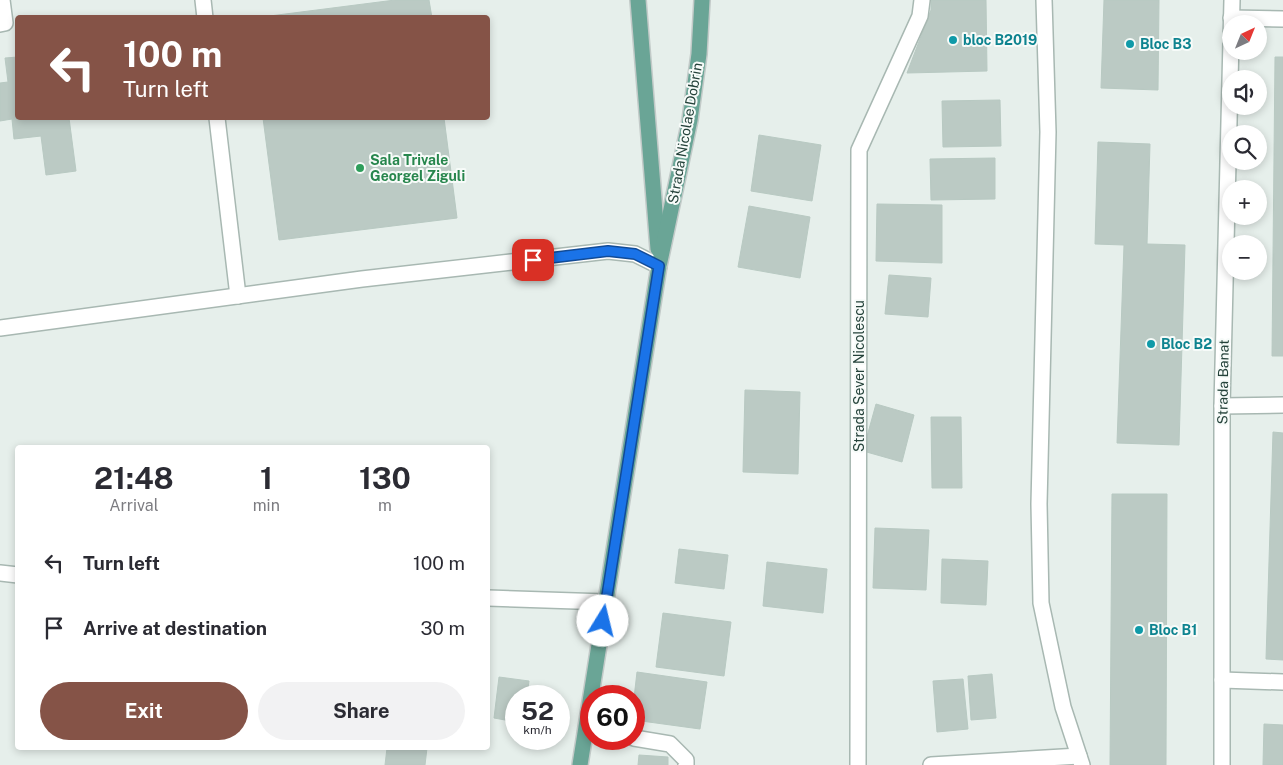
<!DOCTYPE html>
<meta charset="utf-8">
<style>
:root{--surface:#fff;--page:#f2f2f3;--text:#2b2b33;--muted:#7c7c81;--accent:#855347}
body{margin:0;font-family:"Public Sans",sans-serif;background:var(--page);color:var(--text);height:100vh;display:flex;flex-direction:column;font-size:19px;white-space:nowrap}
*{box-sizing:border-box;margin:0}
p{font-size:16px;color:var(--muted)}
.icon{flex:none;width:28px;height:28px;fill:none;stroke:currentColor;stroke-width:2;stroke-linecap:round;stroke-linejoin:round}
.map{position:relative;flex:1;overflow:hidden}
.details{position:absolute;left:15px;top:445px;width:475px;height:305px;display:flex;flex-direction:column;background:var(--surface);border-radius:5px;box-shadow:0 2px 8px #0003}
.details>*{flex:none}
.hud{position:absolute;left:15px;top:15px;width:475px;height:105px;border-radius:5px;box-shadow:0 2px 8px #0003;background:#855347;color:#fff;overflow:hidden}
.needle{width:32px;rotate:43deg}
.controls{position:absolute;left:1222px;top:15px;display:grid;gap:10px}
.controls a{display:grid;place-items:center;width:45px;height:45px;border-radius:50%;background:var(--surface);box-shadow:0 2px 8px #0003;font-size:25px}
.speed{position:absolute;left:505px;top:685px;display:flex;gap:10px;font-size:25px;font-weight:700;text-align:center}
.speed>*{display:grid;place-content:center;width:65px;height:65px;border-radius:50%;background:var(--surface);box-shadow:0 2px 8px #0003;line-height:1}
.speed small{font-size:12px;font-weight:400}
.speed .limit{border:8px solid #d22;background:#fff;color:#111}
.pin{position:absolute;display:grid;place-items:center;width:42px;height:42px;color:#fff;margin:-21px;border-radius:10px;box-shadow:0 2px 8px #0006}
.me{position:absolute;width:55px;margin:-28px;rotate:9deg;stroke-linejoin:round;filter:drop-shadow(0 0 4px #0008)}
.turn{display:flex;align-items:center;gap:18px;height:105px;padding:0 25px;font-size:22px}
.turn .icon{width:65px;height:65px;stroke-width:2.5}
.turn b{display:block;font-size:35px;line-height:42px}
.eta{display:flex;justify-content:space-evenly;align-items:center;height:85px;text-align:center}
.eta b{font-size:30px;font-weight:700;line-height:35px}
.cta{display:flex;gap:10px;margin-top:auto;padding:10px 25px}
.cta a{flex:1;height:58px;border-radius:30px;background:var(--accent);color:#fff;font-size:20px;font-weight:700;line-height:58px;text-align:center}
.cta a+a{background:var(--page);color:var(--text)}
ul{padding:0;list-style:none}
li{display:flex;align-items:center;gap:15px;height:65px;padding:0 25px}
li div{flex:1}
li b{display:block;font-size:19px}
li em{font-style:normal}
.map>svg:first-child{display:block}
.building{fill:#bbcac4;stroke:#b8c9c2}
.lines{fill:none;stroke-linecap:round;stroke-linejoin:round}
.service-casing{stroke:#a8b8b2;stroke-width:18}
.minor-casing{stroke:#a8b8b2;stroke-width:18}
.primary-casing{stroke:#c2cac8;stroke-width:18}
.service{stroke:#fff;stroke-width:15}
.minor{stroke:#fff;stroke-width:15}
.primary{stroke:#6aa596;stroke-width:15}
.route-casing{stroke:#114b97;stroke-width:12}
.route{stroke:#1a73e8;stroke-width:9}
.culture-dot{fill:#0f9aa8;stroke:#f7fbf9;stroke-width:2}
.leisure-dot{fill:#2e9e5b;stroke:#f7fbf9;stroke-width:2}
.labels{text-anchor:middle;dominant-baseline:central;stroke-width:4;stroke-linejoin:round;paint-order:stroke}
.culture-label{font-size:14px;font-weight:bold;fill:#0d838f;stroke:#f7fbf9;text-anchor:start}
.street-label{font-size:14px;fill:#24423a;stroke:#f7fbf9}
.leisure-label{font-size:14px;font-weight:bold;fill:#27864d;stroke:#f7fbf9;text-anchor:start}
</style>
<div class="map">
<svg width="1283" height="765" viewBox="0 0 1283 765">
<rect width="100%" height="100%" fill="#e6efeb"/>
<!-- building -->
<g class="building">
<polygon points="395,0 429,0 432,18 254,18"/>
<polygon points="931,0 986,0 987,71 907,73 931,10"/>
<polygon points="1104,0 1159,0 1158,90 1101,88"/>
<polygon points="18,57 18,118 69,118 76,171 46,175 41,136 14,139 12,119 0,121 0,83 8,82 5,58"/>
<polygon points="1275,57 1283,57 1283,356 1272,356"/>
<polygon points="1000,100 1001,146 943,147 942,101"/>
<polygon points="263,118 444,118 457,218 279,240"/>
<polygon points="759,135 821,145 812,201 751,191"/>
<polygon points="1098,142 1150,144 1147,244 1185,245 1179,445 1117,443 1124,245 1095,244"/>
<polygon points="995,158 995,199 931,200 930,159"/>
<polygon points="877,204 942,205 942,263 876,261"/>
<polygon points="749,206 810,217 800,278 738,267"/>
<polygon points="889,275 931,278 928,317 885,314"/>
<polygon points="745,390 800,392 798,474 743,472"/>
<polygon points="876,404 914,415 902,462 863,451"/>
<polygon points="931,417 961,417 962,488 932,488"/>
<polygon points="1273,432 1283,433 1283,660 1266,659"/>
<polygon points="1112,494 1167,494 1166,765 1110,765"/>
<polygon points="875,528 929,530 926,590 873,588"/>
<polygon points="679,549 728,555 724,589 675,583"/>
<polygon points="942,559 988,561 986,605 941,603"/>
<polygon points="767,562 827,569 823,613 763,606"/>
<polygon points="663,613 731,622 724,676 656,667"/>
<polygon points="637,672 707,682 700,729 634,720 634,698"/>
<polygon points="992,674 996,718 971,720 968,676"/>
<polygon points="499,677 529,681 527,696 516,696 516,722 494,718"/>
<polygon points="963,679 968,729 937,732 933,681"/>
<polygon points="1264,724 1283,725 1283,765 1263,765"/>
<polygon points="387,748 427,748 425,765 385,765"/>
<polygon points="639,755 668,757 668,765 638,765"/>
</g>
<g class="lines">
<!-- service casing -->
<g class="service-casing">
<g id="service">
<polyline points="203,0 205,18"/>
<polyline points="1231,18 1283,19"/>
<polyline points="0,24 5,23 2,0"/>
<polyline points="217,118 238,296"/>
<polyline points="0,328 362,279 608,251 635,254 659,266"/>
<polyline points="0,573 18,575"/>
<polyline points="488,598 606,602"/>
<polyline points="1222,680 1283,682"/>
</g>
</g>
<!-- minor casing -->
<g class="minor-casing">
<g id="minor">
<polyline points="1044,0 1048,132 1039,504 1041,603 1063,707 1082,765"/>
<polyline points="1222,406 1283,405"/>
<polyline points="634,738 670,744 686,760 686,765"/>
<polyline points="858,765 859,150 920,16 922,0"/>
<polyline points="931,765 1079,756"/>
<polyline points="1222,765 1222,406 1232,0"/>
</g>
</g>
<!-- primary casing -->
<g class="primary-casing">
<g id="primary">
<polyline points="638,0 658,249"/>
<polyline points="580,765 659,266 690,120 699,54 702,0"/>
</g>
</g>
<!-- service -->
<use href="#service" class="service"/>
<!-- minor -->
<use href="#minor" class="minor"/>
<!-- primary -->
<use href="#primary" class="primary"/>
</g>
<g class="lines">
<!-- route casing -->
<g class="route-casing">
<polyline id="route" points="533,260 608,251 635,254 659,266 603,621"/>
</g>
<!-- route -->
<use href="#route" class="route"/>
</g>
<!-- markers -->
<g class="culture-dot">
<circle cx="953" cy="40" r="5"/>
<circle cx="1130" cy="44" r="5"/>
<circle cx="1151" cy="344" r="5"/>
<circle cx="1139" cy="630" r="5"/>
</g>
<circle class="leisure-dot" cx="360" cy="168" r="5"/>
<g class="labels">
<!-- culture labels -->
<g class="culture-label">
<text x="963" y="40">bloc B2019</text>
<text x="1140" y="44">Bloc B3</text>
<text x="1161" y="344">Bloc B2</text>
<text x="1149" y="630">Bloc B1</text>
</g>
<!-- street labels -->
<g class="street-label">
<text transform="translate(685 133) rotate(-80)">Strada Nicolae Dobrin</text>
<text transform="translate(859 376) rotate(-90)">Strada Sever Nicolescu</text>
<text transform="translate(1223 382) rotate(-89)">Strada Banat</text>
</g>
<!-- leisure labels -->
<g class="leisure-label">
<text x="370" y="160">Sala Trivale<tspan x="370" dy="16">Georgel Ziguli</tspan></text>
</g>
</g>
</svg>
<div class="controls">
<a><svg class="needle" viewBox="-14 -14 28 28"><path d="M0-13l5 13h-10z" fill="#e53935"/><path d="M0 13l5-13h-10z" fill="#7c7c81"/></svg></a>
<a><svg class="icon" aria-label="sound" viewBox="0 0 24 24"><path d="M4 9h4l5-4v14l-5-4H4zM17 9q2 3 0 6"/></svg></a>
<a><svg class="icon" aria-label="search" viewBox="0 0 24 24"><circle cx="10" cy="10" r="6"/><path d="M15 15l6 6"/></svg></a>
<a>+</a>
<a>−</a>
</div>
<div class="speed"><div>52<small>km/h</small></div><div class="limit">60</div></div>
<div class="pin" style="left:533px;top:260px;background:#d93025"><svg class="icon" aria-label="arrive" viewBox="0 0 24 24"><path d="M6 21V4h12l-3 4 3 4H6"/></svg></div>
<svg class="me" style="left:603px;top:621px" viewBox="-20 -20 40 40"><circle r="19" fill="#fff"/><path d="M0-13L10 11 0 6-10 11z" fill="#1a73e8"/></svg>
<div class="hud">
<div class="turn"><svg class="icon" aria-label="left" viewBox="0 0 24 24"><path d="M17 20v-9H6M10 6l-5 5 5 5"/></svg><div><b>100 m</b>Turn left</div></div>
</div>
<section class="details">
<div class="eta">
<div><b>21:48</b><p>Arrival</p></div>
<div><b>1</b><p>min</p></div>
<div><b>130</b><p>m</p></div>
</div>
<ul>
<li><svg class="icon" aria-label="left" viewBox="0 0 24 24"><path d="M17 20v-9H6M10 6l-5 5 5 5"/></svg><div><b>Turn left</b></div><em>100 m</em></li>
<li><svg class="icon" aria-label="arrive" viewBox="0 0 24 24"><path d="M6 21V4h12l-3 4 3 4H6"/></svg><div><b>Arrive at destination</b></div><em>30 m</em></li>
</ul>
<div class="cta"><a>Exit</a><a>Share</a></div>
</section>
</div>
